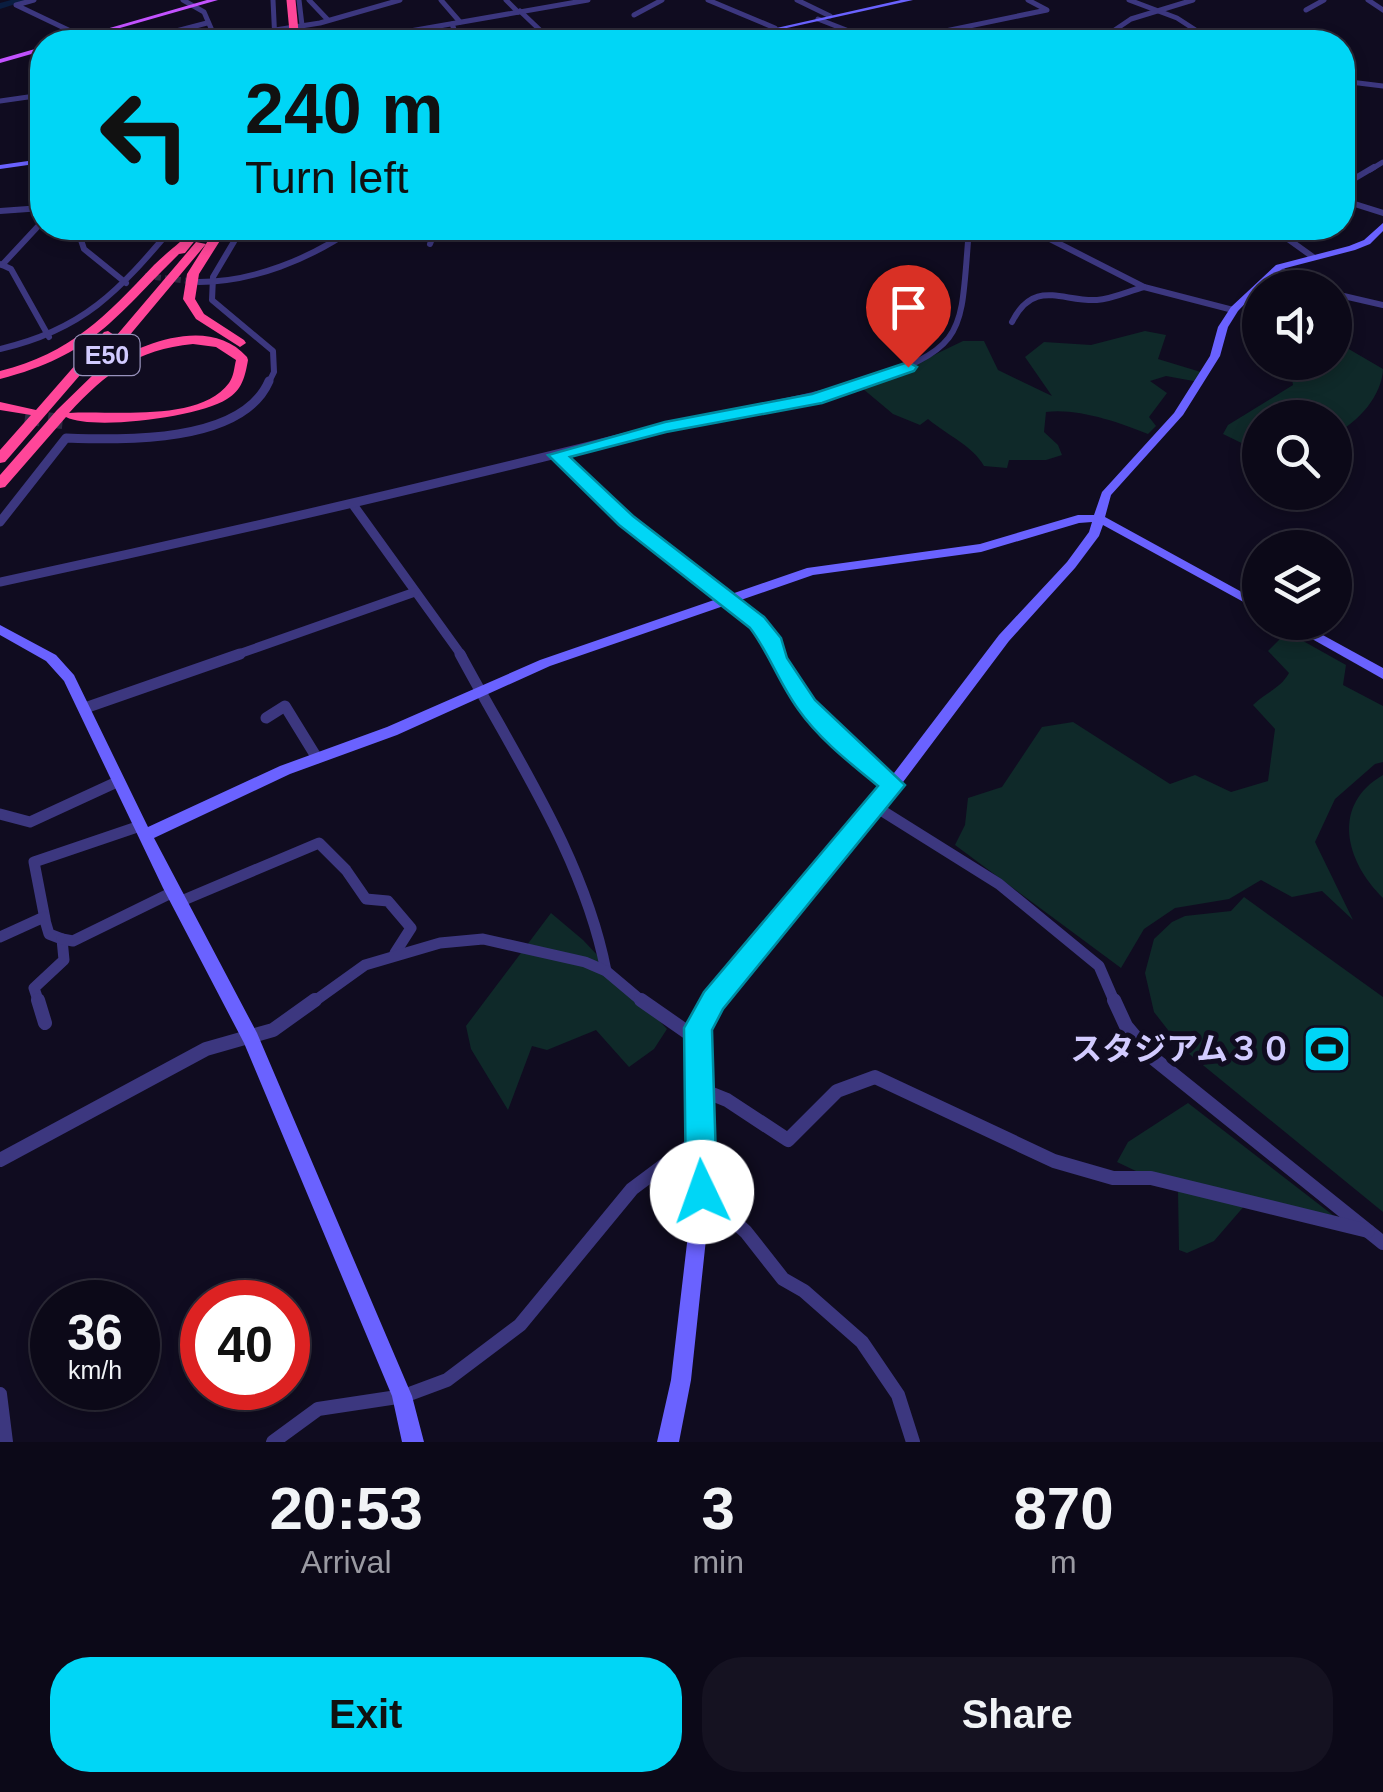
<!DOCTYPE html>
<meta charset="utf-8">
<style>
:root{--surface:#0c0918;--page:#151221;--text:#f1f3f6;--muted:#9a9aa2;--line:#2c2a37;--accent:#00d6f6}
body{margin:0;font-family:Arial,"Noto Sans JP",sans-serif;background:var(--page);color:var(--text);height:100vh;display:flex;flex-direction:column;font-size:38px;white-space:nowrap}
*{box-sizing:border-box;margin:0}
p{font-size:32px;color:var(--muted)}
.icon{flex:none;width:55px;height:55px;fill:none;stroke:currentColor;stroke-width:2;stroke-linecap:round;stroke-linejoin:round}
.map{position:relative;height:1442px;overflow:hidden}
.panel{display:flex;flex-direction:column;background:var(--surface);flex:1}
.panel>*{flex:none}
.guide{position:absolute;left:30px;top:30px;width:1325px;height:210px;border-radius:40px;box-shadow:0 5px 15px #0003,0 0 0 2px var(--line);background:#00d6f6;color:#111;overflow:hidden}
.buttons{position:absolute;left:1242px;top:270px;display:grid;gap:20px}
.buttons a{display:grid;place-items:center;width:110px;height:110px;border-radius:50%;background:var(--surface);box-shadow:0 5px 15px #0003,0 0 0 2px var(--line);font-size:50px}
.speed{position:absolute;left:30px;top:1280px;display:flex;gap:20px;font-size:50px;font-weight:700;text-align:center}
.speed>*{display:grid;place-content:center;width:130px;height:130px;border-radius:50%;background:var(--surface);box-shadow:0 5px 15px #0003,0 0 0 2px var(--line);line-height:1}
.speed small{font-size:25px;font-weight:400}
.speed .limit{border:15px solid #d22;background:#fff;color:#111}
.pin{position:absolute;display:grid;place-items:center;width:85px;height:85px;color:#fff;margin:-102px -42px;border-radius:50% 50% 50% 0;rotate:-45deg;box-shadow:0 0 10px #0007}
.pin .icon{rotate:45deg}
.me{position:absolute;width:110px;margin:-55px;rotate:357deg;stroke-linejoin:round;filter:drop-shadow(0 0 8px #0008)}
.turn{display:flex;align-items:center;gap:35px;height:210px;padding:0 50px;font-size:45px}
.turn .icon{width:130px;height:130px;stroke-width:2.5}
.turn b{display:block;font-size:70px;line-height:85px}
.eta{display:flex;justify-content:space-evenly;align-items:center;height:170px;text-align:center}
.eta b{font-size:60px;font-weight:600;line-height:70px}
.action{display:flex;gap:20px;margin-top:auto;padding:20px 50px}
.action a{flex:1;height:115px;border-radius:40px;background:var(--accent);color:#111;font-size:40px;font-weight:600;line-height:115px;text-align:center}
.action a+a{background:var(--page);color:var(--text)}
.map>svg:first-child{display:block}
.green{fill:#0f2929}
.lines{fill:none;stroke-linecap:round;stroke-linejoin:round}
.river{fill:#0a1d40;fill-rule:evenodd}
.street-tunnel{stroke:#2d2941;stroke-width:6;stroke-dasharray:6 4;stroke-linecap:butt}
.highway-tunnel{stroke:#2d2941;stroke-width:15;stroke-dasharray:15 8;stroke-linecap:butt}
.street-far4{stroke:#3c377f;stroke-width:5}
.street-far3{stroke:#3c377f;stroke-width:6}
.street-far2{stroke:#3c377f;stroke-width:9}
.street-far1{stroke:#3c377f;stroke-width:11}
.street{stroke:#3c377f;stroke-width:14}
.secondary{fill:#6a62ff;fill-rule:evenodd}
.primary{fill:#c352ff;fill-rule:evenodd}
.highway{fill:#ff4699;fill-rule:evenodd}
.highway-bridge{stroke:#ff4699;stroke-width:9}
.route{fill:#00d6f6;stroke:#008ba0;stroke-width:2.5}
.labels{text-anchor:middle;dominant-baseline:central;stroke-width:10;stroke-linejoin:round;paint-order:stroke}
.shield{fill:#100c20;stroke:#9892bc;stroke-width:2.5}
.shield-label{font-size:25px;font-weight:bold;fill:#d2cbff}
.near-poi-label{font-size:32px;font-weight:bold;fill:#d2cbff;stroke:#100c20;text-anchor:end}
</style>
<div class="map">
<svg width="1383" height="1442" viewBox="0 0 1383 1442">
<rect width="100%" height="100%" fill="#100c20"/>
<!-- green -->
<g class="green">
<path d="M 1145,331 L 1166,335 L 1158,359 L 1204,373 L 1199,382 L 1166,376 L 1150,381 L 1167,393 L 1149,417 L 1156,426 L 1148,434 C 1118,422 1078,408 1046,412 L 1044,432 L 1058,445 L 1062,455 L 1046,460 L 1009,460 L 1007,468 L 984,466 C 973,446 947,435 928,419 L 920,425 L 893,414 L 856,383 L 909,367 L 963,341 L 984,341 L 998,370 L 1052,396 L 1025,357 L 1044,342 L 1091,345 Z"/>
<path d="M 1335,341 L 1383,369 C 1382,396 1358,422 1335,434 L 1335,418 L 1260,418 L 1260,452 L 1223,434 L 1228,425 L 1293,385 L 1289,363 L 1335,362 Z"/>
<path d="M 1287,632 L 1346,665 L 1343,685 L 1383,706 L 1383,762 L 1375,764 L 1335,799 L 1315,842 L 1353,920 L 1322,891 L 1292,897 L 1261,880 L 1229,899 L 1175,908 L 1144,929 L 1121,968 L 955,845 L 965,825 L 968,798 L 1002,787 L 1042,727 L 1073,722 L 1170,784 L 1195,775 L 1231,792 L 1268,781 L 1275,729 L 1253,705 C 1266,692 1280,689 1289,673 L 1268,651 Z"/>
<path d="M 1383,775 L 1383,898 C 1345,861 1331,805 1383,775 Z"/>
<polygon points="1244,897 1383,997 1383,1212 1182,1048 1154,1012 1145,973 1154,939 1172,922 1185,916 1231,911"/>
<polygon points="551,913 583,940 667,1029 654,1049 629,1067 596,1030 547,1050 532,1046 508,1110 471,1049 466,1026"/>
<polygon points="1188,1103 1334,1216 1252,1197 1214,1241 1187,1253 1179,1250 1178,1191 1117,1162 1128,1142"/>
</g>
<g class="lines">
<!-- river -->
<polygon class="river" points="11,0 28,0 0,9 0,3"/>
<!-- street-tunnel -->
<polyline class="street-tunnel" points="145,276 198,282"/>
<!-- highway-tunnel -->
<polyline class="highway-tunnel" points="25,417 66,422"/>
<!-- street-far4 -->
<g class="street-far4">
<polyline points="34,0 16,5 83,37"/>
<polyline points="183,0 204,12 217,42"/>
<polyline points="273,0 275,42"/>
<polyline points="299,0 304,42"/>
<polyline points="309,0 328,20"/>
<polyline points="441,0 460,22"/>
<polyline points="506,0 518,12"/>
<polyline points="708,0 775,28"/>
<polyline points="797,0 830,16"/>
<polyline points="1129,0 1177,18 1214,42"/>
<polyline points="1368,0 1383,10"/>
<polyline points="1306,10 1324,0"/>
<polyline points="520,11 541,31"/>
<polyline points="634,15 662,0"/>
<polyline points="818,19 877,42"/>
<polyline points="452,24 459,42"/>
<polyline points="967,30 987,42"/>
<polyline points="95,34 103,42"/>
<polyline points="250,34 320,23 400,0"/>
<polyline points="134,42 207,23"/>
<polyline points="347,42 588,0"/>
<polyline points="892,42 1047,10 1028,0"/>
<polyline points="1097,42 1131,19 1193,0"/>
<polyline points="1342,81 1383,86"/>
<polyline points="0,101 42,95"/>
<polyline points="1370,170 1383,162"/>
</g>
<!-- street-far3 -->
<g class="street-far3">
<polyline points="1342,186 1374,167"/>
<polyline points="1342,200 1383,213"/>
<polyline points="0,211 42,208"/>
<polyline points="77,228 84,249 126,283"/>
<polyline points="242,228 213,277 212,300 273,351 274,372 268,384"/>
<polyline points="925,228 1042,235 1144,287 1233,310"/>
<polyline points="1282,228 1278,230 1281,234 1313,257"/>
<polyline points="430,244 436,228"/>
<polyline points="0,264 11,269 49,337"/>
<polyline points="2,265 42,222"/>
<polyline points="1278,268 1312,288"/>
<path d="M 199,282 C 253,282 310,259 354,228"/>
<polyline points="1335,294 1383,305"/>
<path d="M 1012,322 C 1034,278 1062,302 1097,300 C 1112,299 1129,291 1144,287"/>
<path d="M 0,349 C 83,330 119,291 172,228"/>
<path d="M 861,384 C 969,346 960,337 969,229"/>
</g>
<!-- street-far2 -->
<g class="street-far2">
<polyline points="557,455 626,520 757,622 777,656"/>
<polyline points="354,506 462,656"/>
<path d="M 0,522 L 66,438 C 122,440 242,444 269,381"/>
<path d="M 0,582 C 220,535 435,485 653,430 C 725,412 797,405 868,381"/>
<polyline points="233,656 415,592"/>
</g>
<!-- street-far1 -->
<g class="street-far1">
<path d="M 460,654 C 514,755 584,857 606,971"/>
<path d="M 776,654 C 803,710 843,748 893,785"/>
<polyline points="85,708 240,654"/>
<polyline points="266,718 285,706 317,758"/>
<polyline points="876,807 999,884 1099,966 1115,1003"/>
<polyline points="0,814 30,822 119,781"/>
<polyline points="179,902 319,843 346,870 366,899 388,901 411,928 395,953"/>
<polyline points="45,919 34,862 140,826"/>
<polyline points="0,937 44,917 49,934 62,939 64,960 34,988 39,1003"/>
<polyline points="62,939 73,941 173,892"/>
<polyline points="312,1003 365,965 440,943 483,939 585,962 606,971 644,1003"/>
</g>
<!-- street -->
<g class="street">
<polyline points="38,1000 45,1023"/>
<polyline points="641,1000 697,1039"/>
<polyline points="1114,1000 1126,1026 1153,1058 1383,1243"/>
<polyline points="697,1088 727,1100 788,1140 837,1091 875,1077 1054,1161 1113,1178 1151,1178 1368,1231"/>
<polyline points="0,1160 206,1049 273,1030 315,1000"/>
<polyline points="702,1192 746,1232 783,1279 804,1291 862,1342 898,1395 913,1442"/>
<polyline points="0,1394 6,1442"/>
<polyline points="273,1442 318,1409 404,1396 447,1380 520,1325 632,1189 699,1139"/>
</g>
<!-- secondary -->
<g class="secondary">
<polygon points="901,0 913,0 724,42 714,42"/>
<polygon points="42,159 42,163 0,169 0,165"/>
<polygon points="1383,223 1383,231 1370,244 1355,250 1282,269 1260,288 1238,311 1228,327 1220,356 1183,415 1111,495 1105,517 1260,602 1260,611 1103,525 1099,536 1075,568 1009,641 885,806 719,1006 706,1030 711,1192 691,1380 679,1442 657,1442 671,1380 693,1192 690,1029 707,996 875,798 999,635 1067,562 1089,532 1092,522 1079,523 981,552 813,575 550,666 397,735 290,774 154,838 257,1033 412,1396 424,1442 402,1442 392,1396 244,1043 163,888 64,681 46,661 0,635 0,625 56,655 74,675 148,827 280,766 387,727 540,660 807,568 980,544 1078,515 1094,515 1102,492 1174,413 1210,356 1218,327 1231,307 1276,265 1349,246 1364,240"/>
<polygon points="1282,622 1299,622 1383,668 1383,679"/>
</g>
<!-- primary -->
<g class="primary">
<polygon points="207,0 218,0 71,42 61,42"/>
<polygon points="42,47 42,51 0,63 0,59"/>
</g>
<!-- highway -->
<g class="highway">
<path d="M 194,228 L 205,228 L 185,253 L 179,254 C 114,318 93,355 0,379 L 0,371 C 71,353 105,317 154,265 C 167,252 183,241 194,228 Z"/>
<polygon points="216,228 228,228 199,274 195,299 204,314 244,340 246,343 240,347 196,319 183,299 187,274"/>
<path d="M 196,242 L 206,244 L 103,367 C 142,343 210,315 247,357 L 248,360 C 245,377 242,390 227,399 C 199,417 93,431 66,417 L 5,487 L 0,488 L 0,475 L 57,410 L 96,372 L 88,369 ZM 193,344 L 216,347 L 236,360 C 234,368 234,376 229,383 C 199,423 112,410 69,413 C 107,372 136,350 193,344 Z"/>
<polygon points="108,331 114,335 112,338 5,462 0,463 0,450 31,415 0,410 0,402 36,410 104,332"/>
</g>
<!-- highway-bridge -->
<polyline class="highway-bridge" points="291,0 295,42"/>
</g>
<!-- route -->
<path class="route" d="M 908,362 L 917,367 L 914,371 L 822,403 L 666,432 L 570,457 L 633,516 L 764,617 L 781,638 L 787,658 L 815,700 L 905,785 L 723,1009 L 712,1030 L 717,1192 L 713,1203 L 702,1207 L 691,1203 L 686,1192 L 684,1028 L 704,992 L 878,786 C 850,763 819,739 798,709 C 779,683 768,651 750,628 L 619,525 L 548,455 L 665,422 L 812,394 Z"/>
<!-- icons -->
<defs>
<g id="stadium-square" transform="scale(2.5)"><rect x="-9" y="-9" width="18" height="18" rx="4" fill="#00d6f6" stroke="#100c20"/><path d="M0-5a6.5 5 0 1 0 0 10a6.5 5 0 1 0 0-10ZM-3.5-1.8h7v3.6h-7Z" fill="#111"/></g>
</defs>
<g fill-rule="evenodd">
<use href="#stadium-square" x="1327" y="1049"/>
</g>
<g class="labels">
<!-- shield labels -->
<rect class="shield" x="74.5" y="335" width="65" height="40" rx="8"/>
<g class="shield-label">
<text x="107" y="355">E50</text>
</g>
<!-- near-poi labels -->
<g class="near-poi-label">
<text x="1292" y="1049">スタジアム３０</text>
</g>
</g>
</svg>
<div class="buttons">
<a><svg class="icon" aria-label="sound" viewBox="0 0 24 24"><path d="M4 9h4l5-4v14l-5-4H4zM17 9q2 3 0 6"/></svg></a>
<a><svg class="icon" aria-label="search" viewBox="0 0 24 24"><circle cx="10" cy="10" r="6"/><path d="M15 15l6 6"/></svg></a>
<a><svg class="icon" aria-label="layers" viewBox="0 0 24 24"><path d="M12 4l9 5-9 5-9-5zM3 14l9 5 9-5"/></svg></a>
</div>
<div class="speed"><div>36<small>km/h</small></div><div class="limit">40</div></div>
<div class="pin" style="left:908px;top:367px;background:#d93025"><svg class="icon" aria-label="arrive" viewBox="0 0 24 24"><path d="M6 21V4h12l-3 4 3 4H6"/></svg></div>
<svg class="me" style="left:702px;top:1192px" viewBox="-20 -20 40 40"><circle r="19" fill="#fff"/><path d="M0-13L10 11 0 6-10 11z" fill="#00d6f6"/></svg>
<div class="guide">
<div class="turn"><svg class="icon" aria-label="left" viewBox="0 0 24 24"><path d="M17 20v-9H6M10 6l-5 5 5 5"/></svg><div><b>240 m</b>Turn left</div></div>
</div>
</div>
<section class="panel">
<div class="eta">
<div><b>20:53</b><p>Arrival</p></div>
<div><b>3</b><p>min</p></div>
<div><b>870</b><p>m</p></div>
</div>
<div class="action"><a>Exit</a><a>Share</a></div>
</section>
